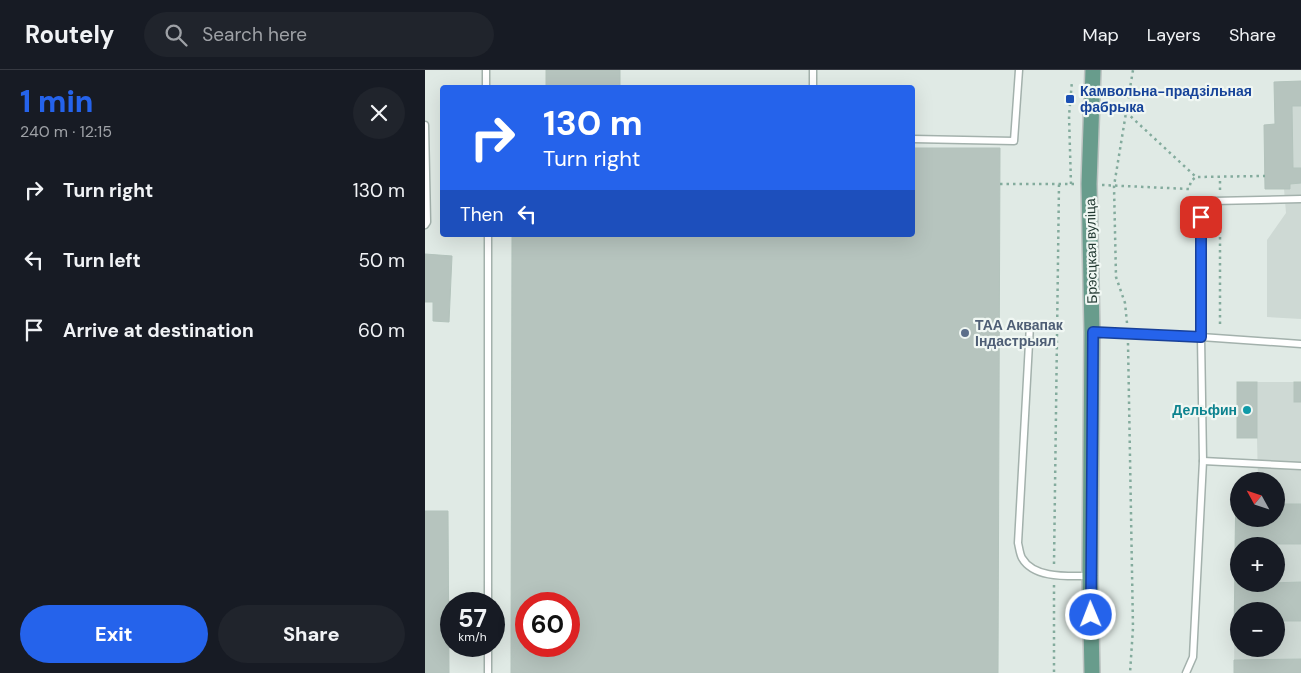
<!DOCTYPE html>
<meta charset="utf-8">
<style>
:root{--surface:#171b24;--page:#20242c;--text:#f1f3f6;--muted:#9ea1a6;--line:#363941;--accent:#2563eb}
body{margin:0;font-family:"DM Sans",sans-serif;background:var(--page);color:var(--text);height:100vh;display:flex;flex-direction:column;font-size:19px;white-space:nowrap}
*{box-sizing:border-box;margin:0}
p{font-size:16px;color:var(--muted)}
.icon{flex:none;width:28px;height:28px;fill:none;stroke:currentColor;stroke-width:2;stroke-linecap:round;stroke-linejoin:round}
.map{position:relative;flex:1;overflow:hidden}
.panel{display:flex;flex-direction:column;background:var(--surface);width:425px}
.panel>*{flex:none}
.hud{position:absolute;left:15px;top:15px;width:475px;height:152px;border-radius:5px;box-shadow:0 5px 20px #0002;background:#2563eb;color:#fff;overflow:hidden}
.needle{width:32px;rotate:310deg}
.tools{position:absolute;left:805px;top:402px;display:grid;gap:10px}
.tools a{display:grid;place-items:center;width:55px;height:55px;border-radius:50%;background:var(--surface);box-shadow:0 5px 20px #0002;font-size:25px}
.speed{position:absolute;left:15px;top:522px;display:flex;gap:10px;font-size:25px;font-weight:700;text-align:center}
.speed>*{display:grid;place-content:center;width:65px;height:65px;border-radius:50%;background:var(--surface);box-shadow:0 5px 20px #0002;line-height:1}
.speed small{font-size:12px;font-weight:400}
.speed .limit{border:8px solid #d22;background:#fff;color:#111}
.pin{position:absolute;display:grid;place-items:center;width:42px;height:42px;color:#fff;margin:-21px;border-radius:10px;box-shadow:0 2px 8px #0006}
.me{position:absolute;width:55px;margin:-28px;rotate:359deg;stroke-linejoin:round;filter:drop-shadow(0 0 4px #0008)}
.turn{display:flex;align-items:center;gap:18px;height:105px;padding:0 20px;font-size:22px}
.turn .icon{width:65px;height:65px;stroke-width:2.5}
.turn b{display:block;font-size:35px;line-height:42px}
.then{display:flex;align-items:center;height:48px;padding:0 20px;background:#0003;gap:10px;font-size:19px}
.round{display:grid;place-items:center;flex:none;width:52px;height:52px;border-radius:26px;background:var(--page)}
.summary{display:flex;align-items:center;justify-content:space-between;height:85px;padding:0 20px}
h1{font-size:30px;font-weight:800;line-height:38px;color:var(--accent)}
.action{display:flex;gap:10px;margin-top:auto;padding:10px 20px}
.action a{flex:1;height:58px;border-radius:30px;background:var(--accent);color:#fff;font-size:20px;font-weight:800;line-height:58px;text-align:center}
.action a+a{background:var(--page);color:var(--text)}
ul{padding:0;list-style:none}
li{display:flex;align-items:center;gap:15px;height:70px;padding:0 20px}
li div{flex:1}
li b{display:block;font-size:19px}
li em{font-style:normal}
header{display:flex;align-items:center;gap:30px;box-sizing:border-box;height:70px;padding:0 25px;background:var(--surface);border-bottom:1px solid var(--line)}
header strong{font-size:24px}
nav{display:flex;gap:28px;margin-inline-start:auto;font-size:18px}
.search{width:350px;height:45px;background:var(--page);display:flex;align-items:center;gap:12px;box-sizing:border-box;padding:0 18px;border-radius:28px;color:var(--muted);font-size:19px}
main{display:flex;flex:1;min-height:0}
.map>svg:first-child{display:block}
.built{fill:#ced9d4;fill-rule:evenodd}
.building{fill:#b6c4be;stroke:#b3c3bc;fill-rule:evenodd}
.lines{fill:none;stroke-linecap:round;stroke-linejoin:round}
.lane-casing{stroke:#a3b1ac;stroke-width:9}
.primary-casing{stroke:#bdc4c2;stroke-width:18}
.path{stroke:#83ab9d;stroke-width:2.5;stroke-dasharray:2.5 4;stroke-linecap:butt}
.lane{stroke:#fff;stroke-width:6}
.primary{stroke:#689c8c;stroke-width:15}
.route-casing{stroke:#184099;stroke-width:12}
.route{stroke:#2563eb;stroke-width:9}
.transit-dot{fill:#1a4fb4;stroke:#f0f7f3;stroke-width:2}
.service-dot{fill:#5c6f8a;stroke:#f0f7f3;stroke-width:2}
.culture-dot{fill:#0f9aa8;stroke:#f0f7f3;stroke-width:2}
.labels{text-anchor:middle;dominant-baseline:central;stroke-width:4.5;stroke-linejoin:round;paint-order:stroke}
.transit-label{font-size:14px;font-weight:bold;fill:#164399;stroke:#f0f7f3;text-anchor:start}
.street-label{font-size:14px;fill:#223932;stroke:#f0f7f3}
.service-label{font-size:14px;font-weight:bold;fill:#4e5e75;stroke:#f0f7f3;text-anchor:start}
.culture-label{font-size:14px;font-weight:bold;fill:#0d838f;stroke:#f0f7f3;text-anchor:end}
</style>
<header>
<strong>Routely</strong>
<div class="search"><svg class="icon" aria-label="search" viewBox="0 0 24 24"><circle cx="10" cy="10" r="6"/><path d="M15 15l6 6"/></svg>Search here</div>
<nav><a>Map</a><a>Layers</a><a>Share</a></nav>
</header>
<main>
<section class="panel">
<div class="summary"><div><h1>1 min</h1><p>240 m · 12:15</p></div><a class="round"><svg class="icon" aria-label="close" viewBox="0 0 24 24"><path d="M6 6l12 12M18 6L6 18"/></svg></a></div>
<ul>
<li><svg class="icon" aria-label="right" viewBox="0 0 24 24"><path d="M7 20v-9h11M14 6l5 5-5 5"/></svg><div><b>Turn right</b></div><em>130 m</em></li>
<li><svg class="icon" aria-label="left" viewBox="0 0 24 24"><path d="M17 20v-9H6M10 6l-5 5 5 5"/></svg><div><b>Turn left</b></div><em>50 m</em></li>
<li><svg class="icon" aria-label="arrive" viewBox="0 0 24 24"><path d="M6 21V4h12l-3 4 3 4H6"/></svg><div><b>Arrive at destination</b></div><em>60 m</em></li>
</ul>
<div class="action"><a>Exit</a><a>Share</a></div>
</section>
<div class="map">
<svg width="876" height="603" viewBox="0 0 876 603">
<rect width="100%" height="100%" fill="#e0eae5"/>
<!-- built -->
<g class="built">
<polygon points="876,11 876,249 842,247 842,170 861,143 859,119 840,119 839,55 850,54 849,12"/>
<path d="M 812,312 L 876,312 L 876,603 L 809,603 L 810,499 L 814,499 L 814,514 L 851,514 L 851,476 L 814,476 L 814,480 L 810,480 L 811,416 L 814,416 L 814,449 L 851,449 L 851,411 L 833,411 L 832,368 L 812,368 ZM 814,541 L 851,541 L 851,579 L 814,579 Z"/>
</g>
<!-- building -->
<g class="building">
<rect x="121" y="0" width="74" height="18"/>
<polygon points="876,11 876,36 867,36 868,98 876,98 876,113 865,114 865,119 840,119 839,55 850,54 849,12"/>
<path d="M 488,78 L 575,78 L 573,603 L 86,603 L 87,165 L 488,165 ZM 101,534 L 144,534 L 144,576 L 101,576 Z"/>
<polygon points="0,184 27,186 24,252 8,251 8,232 0,232"/>
<rect x="812" y="312" width="20" height="56"/>
<rect x="869" y="312" width="7" height="20"/>
<polygon points="811,416 814,416 814,449 851,449 851,434 876,434 876,474 831,474 831,476 814,476 814,480 810,480"/>
<polygon points="0,441 23,441 24,603 0,603"/>
<polygon points="810,499 814,499 814,514 876,512 876,551 851,551 851,541 814,541 814,560 809,560"/>
<polygon points="876,589 876,603 809,603 809,590"/>
</g>
<g class="lines">
<!-- lane casing -->
<g class="lane-casing">
<g id="lane">
<polyline points="61,0 61,18"/>
<polyline points="388,18 388,0"/>
<polyline points="0,55 2,152 0,155"/>
<polyline points="488,69 589,71 594,0"/>
<polyline points="876,129 788,131 776,147 776,267 876,274"/>
<path d="M 605,255 L 593,473 C 594,477 595,485 597,488 C 609,509 644,506 664,506"/>
<polyline points="668,262 776,267 778,391 768,587 761,603"/>
<polyline points="778,391 876,396"/>
<polyline points="63,534 63,165"/>
<polyline points="63,603 63,576"/>
</g>
</g>
<!-- primary casing -->
<g class="primary-casing">
<polyline id="primary" points="667,603 665,506 667,262 664,114 668,0"/>
</g>
<!-- path -->
<g class="path">
<polyline points="701,42 771,107 840,106"/>
<polyline points="575,114 649,114"/>
<polyline points="646,114 644,46 647,11"/>
<polyline points="677,115 764,119 766,111 771,107"/>
<polyline points="795,120 795,107"/>
<polyline points="795,141 795,258"/>
<polyline points="702,253 700,233 691,207 689,116 708,0"/>
<polyline points="703,273 708,558 705,603"/>
<polyline points="629,494 634,114"/>
<polyline points="629,515 629,603"/>
</g>
<!-- lane -->
<use href="#lane" class="lane"/>
<!-- primary -->
<use href="#primary" class="primary"/>
</g>
<g class="lines">
<!-- route casing -->
<g class="route-casing">
<polyline id="route" points="666,545 668,262 776,267 776,147"/>
</g>
<!-- route -->
<use href="#route" class="route"/>
</g>
<!-- markers -->
<rect class="transit-dot" x="640" y="24" width="10" height="10" rx="2.5"/>
<circle class="service-dot" cx="540" cy="263" r="5"/>
<circle class="culture-dot" cx="822" cy="340" r="5"/>
<g class="labels">
<!-- transit labels -->
<g class="transit-label">
<text x="655" y="21">Камвольна-прадзільная<tspan x="655" dy="16">фабрыка</tspan></text>
</g>
<!-- street labels -->
<g class="street-label">
<text transform="translate(666 181) rotate(-91)">Брэсцкая вуліца</text>
</g>
<!-- service labels -->
<g class="service-label">
<text x="550" y="255">ТАА Аквапак<tspan x="550" dy="16">Індастрыял</tspan></text>
</g>
<!-- culture labels -->
<g class="culture-label">
<text x="812" y="340">Дельфин</text>
</g>
</g>
</svg>
<div class="tools">
<a><svg class="needle" viewBox="-14 -14 28 28"><path d="M0-13l5 13h-10z" fill="#e53935"/><path d="M0 13l5-13h-10z" fill="#9ea1a6"/></svg></a>
<a>+</a>
<a>−</a>
</div>
<div class="speed"><div>57<small>km/h</small></div><div class="limit">60</div></div>
<div class="pin" style="left:776px;top:147px;background:#d93025"><svg class="icon" aria-label="arrive" viewBox="0 0 24 24"><path d="M6 21V4h12l-3 4 3 4H6"/></svg></div>
<svg class="me" style="left:666px;top:545px" viewBox="-20 -20 40 40"><circle r="17" fill="#2563eb" stroke="#fff" stroke-width="3"/><path d="M0-11L8 9 0 5-8 9z" fill="#fff"/></svg>
<div class="hud">
<div class="turn"><svg class="icon" aria-label="right" viewBox="0 0 24 24"><path d="M7 20v-9h11M14 6l5 5-5 5"/></svg><div><b>130 m</b>Turn right</div></div>
<div class="then">Then<svg class="icon" aria-label="left" viewBox="0 0 24 24"><path d="M17 20v-9H6M10 6l-5 5 5 5"/></svg></div>
</div>
</div>
</main>
